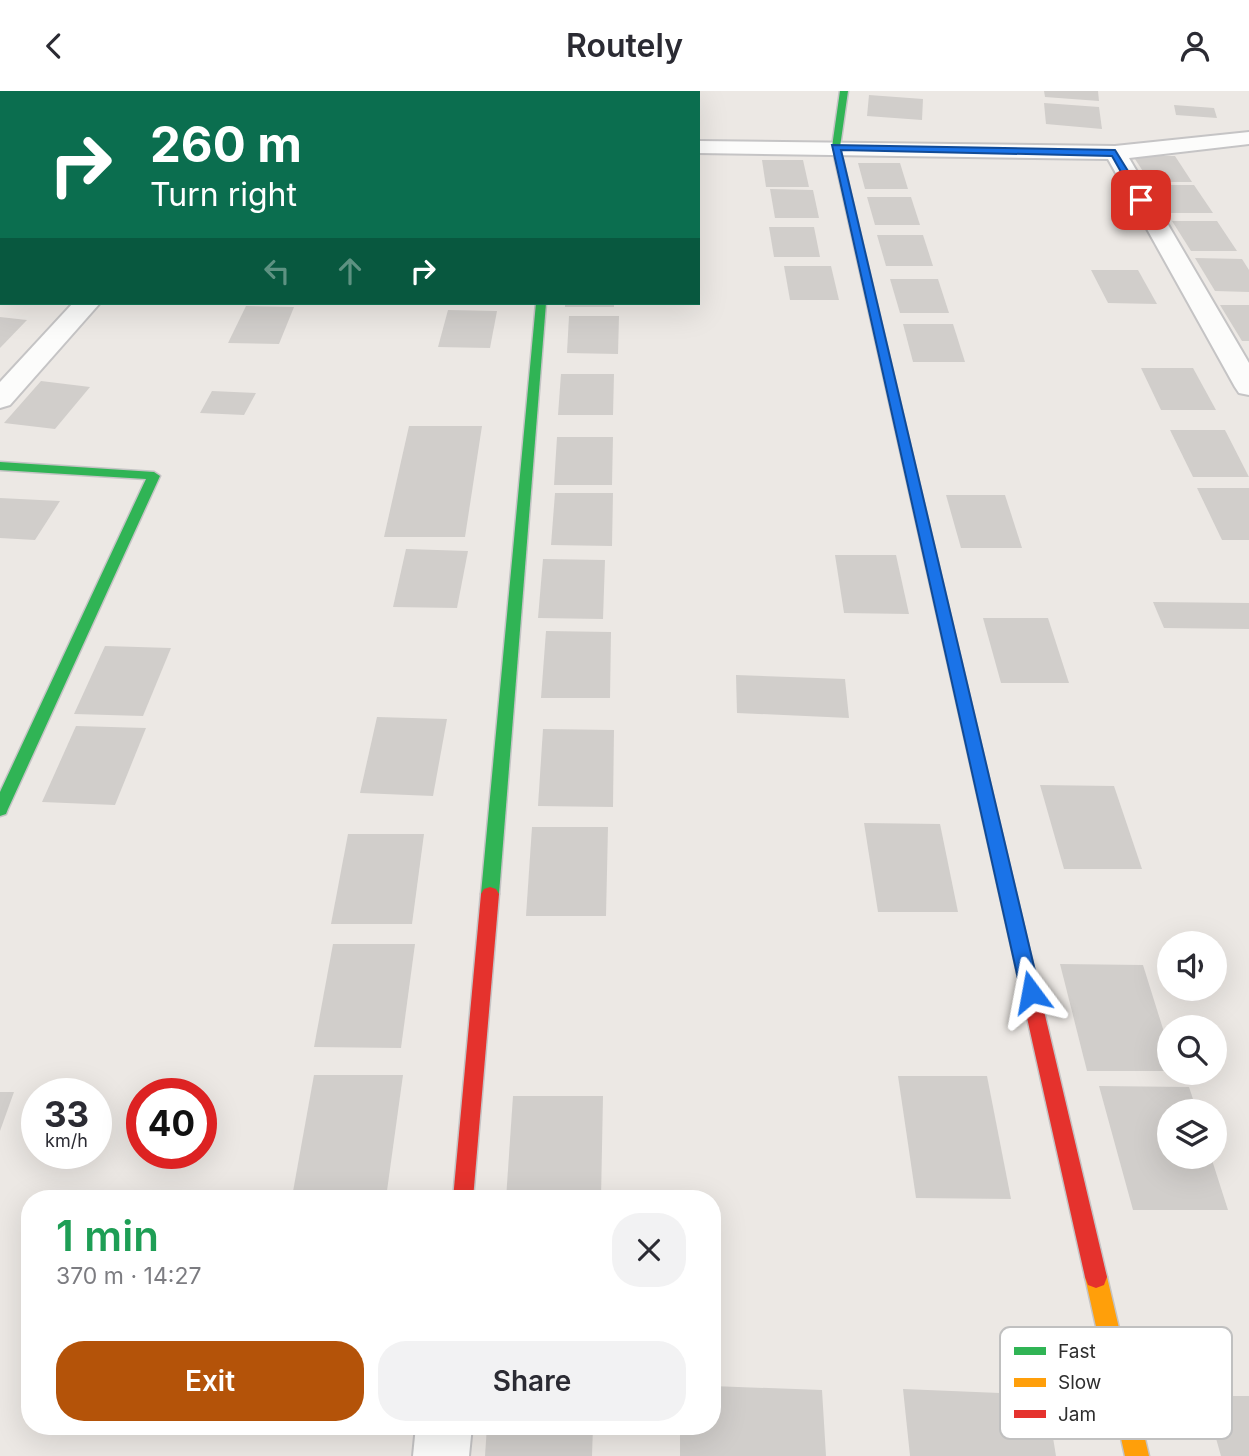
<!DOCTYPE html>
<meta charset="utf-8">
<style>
:root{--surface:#fff;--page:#f2f2f3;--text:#2b2b33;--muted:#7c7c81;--accent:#b45309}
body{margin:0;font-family:Inter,sans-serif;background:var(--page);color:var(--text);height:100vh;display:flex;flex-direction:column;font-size:26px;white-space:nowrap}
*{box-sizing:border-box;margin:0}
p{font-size:23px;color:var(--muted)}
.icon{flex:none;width:38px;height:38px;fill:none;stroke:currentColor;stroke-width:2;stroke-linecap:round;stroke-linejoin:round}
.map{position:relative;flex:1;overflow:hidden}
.drawer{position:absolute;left:21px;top:1099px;width:700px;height:245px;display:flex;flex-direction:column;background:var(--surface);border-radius:28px;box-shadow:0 7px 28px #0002}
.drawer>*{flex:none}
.banner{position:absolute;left:0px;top:0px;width:700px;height:214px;box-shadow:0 7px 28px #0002;background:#0b6e4f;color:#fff;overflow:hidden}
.controls{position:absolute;left:1157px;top:840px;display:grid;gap:14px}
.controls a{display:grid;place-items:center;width:70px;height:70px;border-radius:50%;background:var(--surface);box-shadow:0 7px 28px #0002;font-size:35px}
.speed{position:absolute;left:21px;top:987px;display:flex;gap:14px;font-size:35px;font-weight:700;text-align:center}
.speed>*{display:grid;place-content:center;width:91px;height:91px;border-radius:50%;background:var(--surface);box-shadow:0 7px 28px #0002;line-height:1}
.speed small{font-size:18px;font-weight:400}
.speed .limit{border:10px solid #d22;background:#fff;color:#111}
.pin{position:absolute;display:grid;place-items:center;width:60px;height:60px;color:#fff;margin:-30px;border-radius:14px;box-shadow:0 4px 10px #0006}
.me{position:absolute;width:77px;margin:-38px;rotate:347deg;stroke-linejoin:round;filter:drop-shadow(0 0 5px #0008)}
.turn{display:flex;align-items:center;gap:24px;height:147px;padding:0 35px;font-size:32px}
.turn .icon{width:91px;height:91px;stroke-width:2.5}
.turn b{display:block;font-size:49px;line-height:60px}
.lanes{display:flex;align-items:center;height:66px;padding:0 35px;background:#0003;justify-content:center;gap:35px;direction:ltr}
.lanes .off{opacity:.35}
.round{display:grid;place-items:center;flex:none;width:74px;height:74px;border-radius:28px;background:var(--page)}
.headline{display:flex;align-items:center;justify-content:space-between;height:119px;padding:0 35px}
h1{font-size:42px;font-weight:600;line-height:52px;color:#1e9e55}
.primary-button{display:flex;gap:14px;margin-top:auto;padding:14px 35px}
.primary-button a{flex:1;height:80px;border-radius:28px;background:var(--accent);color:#fff;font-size:28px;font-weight:600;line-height:80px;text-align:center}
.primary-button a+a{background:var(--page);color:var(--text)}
header{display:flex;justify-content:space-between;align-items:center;height:91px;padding:0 35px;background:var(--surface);font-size:32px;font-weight:600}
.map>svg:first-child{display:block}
.education{fill:#e6e0d3}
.building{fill:#d1cecb}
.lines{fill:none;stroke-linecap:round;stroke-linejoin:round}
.street-casing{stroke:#c5c4c5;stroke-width:4}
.fast-casing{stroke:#c5c4c5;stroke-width:3}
.slow-casing{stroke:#c5c4c5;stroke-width:3}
.jam-casing{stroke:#c5c4c5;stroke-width:3}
.street{fill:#fcfcfb;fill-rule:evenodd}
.fast{fill:#30b455;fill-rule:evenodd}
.slow{fill:#ff9f0a;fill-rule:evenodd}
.jam{fill:#e5322d;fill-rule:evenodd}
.route{fill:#1a73e8;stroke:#114b97;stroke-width:2}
.key{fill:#fff;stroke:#c0c0c0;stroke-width:2}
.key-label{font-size:19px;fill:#2e2e2e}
</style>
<header><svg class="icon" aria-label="back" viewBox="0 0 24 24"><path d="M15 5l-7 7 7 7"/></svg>Routely<svg class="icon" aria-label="person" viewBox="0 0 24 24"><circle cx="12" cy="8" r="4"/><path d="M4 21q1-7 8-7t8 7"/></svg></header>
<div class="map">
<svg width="1249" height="1365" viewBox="0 0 1249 1365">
<rect width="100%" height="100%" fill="#ece8e4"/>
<!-- education -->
<polygon class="education" points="31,0 342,0 29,2"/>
<!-- building -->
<g class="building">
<polygon points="1044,0 1098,0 1099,10 1045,6"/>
<polygon points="869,4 923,8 922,29 867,25"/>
<polygon points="1044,12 1099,16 1102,38 1046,33"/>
<polygon points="1174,14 1214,17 1217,27 1176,24"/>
<polygon points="1133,65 1175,65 1192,91 1150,91"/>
<polygon points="762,69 803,69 809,96 766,96"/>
<polygon points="858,72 900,72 908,98 865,98"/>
<polygon points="1152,94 1194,94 1213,122 1169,122"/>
<polygon points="770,98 813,99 819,127 775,127"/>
<polygon points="867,106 911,106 920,134 875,134"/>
<polygon points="1172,130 1217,130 1237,160 1191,160"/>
<polygon points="769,136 814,136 820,166 774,166"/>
<polygon points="877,144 923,144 933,175 886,175"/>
<polygon points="1195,167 1242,168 1249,179 1249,201 1215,200"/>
<polygon points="784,175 831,175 839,209 790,209"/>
<polygon points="1091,179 1138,179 1157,213 1108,212"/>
<polygon points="890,188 938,188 949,222 900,222"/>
<rect x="565" y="212" width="49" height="4"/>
<polygon points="1220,214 1249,214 1249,250 1242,250"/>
<polygon points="246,215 294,216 279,253 228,252"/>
<polygon points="448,219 497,220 490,257 438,256"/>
<polygon points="569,225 619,225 618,263 567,262"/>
<polygon points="0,226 27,229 0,257"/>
<polygon points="903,233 953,233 965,271 913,271"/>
<polygon points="1141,277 1193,277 1216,319 1161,319"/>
<polygon points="561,283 614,283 613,324 558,324"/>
<polygon points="41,290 90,296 55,338 4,332"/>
<polygon points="212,300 256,302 244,324 200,322"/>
<polygon points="409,335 482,335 465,446 384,446"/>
<polygon points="1170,339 1225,339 1249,386 1193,386"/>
<polygon points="557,346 613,346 612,394 554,394"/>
<polygon points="1197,397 1249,397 1249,449 1222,449"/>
<polygon points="555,402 613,402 612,455 551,454"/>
<polygon points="946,404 1005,404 1022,457 961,457"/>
<polygon points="0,407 60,410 35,449 0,447"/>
<polygon points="406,458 468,460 457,517 393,516"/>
<polygon points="835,464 896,464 909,523 844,522"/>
<polygon points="543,468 605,469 603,528 538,527"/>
<polygon points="1153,511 1249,512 1249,538 1164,537"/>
<polygon points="983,527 1048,527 1069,592 1001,592"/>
<polygon points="546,540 611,541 610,607 541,607"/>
<polygon points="105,555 171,557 143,625 74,623"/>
<polygon points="736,584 845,588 849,627 737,622"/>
<polygon points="377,626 447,628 433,705 360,702"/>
<polygon points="76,635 146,637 115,714 42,711"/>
<polygon points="543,638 614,639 613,716 538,715"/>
<polygon points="1040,694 1114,695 1142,778 1064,778"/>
<polygon points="864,732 940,733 958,821 878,821"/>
<polygon points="532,736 608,736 606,825 526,825"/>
<polygon points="348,743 424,743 412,833 331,833"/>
<polygon points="333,853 415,853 401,957 314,956"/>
<polygon points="1060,873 1143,874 1169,957 1169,980 1087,980"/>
<polygon points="314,984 403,984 386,1107 292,1106"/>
<polygon points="898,985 987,985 1011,1108 916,1107"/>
<polygon points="1099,995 1189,996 1197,1020 1169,1020 1169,1066 1211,1066 1228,1119 1133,1119"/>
<polygon points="0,1001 14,1001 0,1040"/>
<polygon points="513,1005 603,1005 601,1108 506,1108"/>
<polygon points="712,1295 822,1299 826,1365 680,1365 680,1335 712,1335"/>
<polygon points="903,1298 1046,1304 1056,1365 910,1365"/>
<polygon points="1204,1305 1249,1305 1249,1365 1221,1365"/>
<polygon points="487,1335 593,1335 592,1365 485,1365"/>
</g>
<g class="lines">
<!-- street casing -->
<g class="street-casing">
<g id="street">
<polygon points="554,0 574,0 553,2"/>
<rect x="0" y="29" width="2" height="13"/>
<polygon points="1249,41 1249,53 1129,67 1249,272 1249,304 1239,302 1235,296 1108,68 698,62 698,50 1115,55"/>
<polygon points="73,212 100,212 10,314 0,317 0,291"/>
<polygon points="416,1335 472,1335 469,1365 413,1365"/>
</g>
</g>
<!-- fast casing -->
<g class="fast-casing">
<g id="fast">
<polygon points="840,0 848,0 840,56 1035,882 1032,888 1026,890 1020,888 1017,882 832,56"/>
<polygon points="536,212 546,212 499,803 496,808 490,810 484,808 481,803"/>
<polygon points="0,371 154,381 160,385 8,718 6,723 0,725 0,701 146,388 0,379"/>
</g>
</g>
<!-- slow casing -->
<g class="slow-casing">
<polygon id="slow" points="1096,1175 1104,1178 1107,1186 1149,1365 1125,1365 1085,1186 1088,1178"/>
</g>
<!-- jam casing -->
<g class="jam-casing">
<g id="jam">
<polygon points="490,796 496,798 499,803 473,1108 453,1108 481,803 484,798"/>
<polygon points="1026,874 1032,876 1035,882 1107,1186 1104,1194 1096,1197 1088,1194 1085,1186 1017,882 1020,876"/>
</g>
</g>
<!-- street -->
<use href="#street" class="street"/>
<!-- fast -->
<use href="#fast" class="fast"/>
<!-- slow -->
<use href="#slow" class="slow"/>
<!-- jam -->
<use href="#jam" class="jam"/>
</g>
<!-- route -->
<polygon class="route" points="832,54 1115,59 1146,109 1138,111 1112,65 841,59 1040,901 1037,907 1031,910 1024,907 1021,901"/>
<!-- legend -->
<rect x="1000" y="1236" width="232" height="112" rx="10" class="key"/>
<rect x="1014" y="1256" width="32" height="8" fill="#30b455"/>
<rect x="1014" y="1287" width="32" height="9" fill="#ff9f0a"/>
<rect x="1014" y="1319" width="32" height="8" fill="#e5322d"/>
<g class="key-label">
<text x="1058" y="1267">Fast</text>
<text x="1058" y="1298">Slow</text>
<text x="1058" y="1330">Jam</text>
</g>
</svg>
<div class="controls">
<a><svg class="icon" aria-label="sound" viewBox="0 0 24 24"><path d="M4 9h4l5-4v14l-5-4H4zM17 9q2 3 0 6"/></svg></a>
<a><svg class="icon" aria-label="search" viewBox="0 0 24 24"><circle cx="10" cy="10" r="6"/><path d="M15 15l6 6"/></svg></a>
<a><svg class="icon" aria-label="layers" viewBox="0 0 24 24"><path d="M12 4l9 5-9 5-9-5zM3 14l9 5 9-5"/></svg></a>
</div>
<div class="speed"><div>33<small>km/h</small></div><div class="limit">40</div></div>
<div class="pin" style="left:1141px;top:109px;background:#d93025"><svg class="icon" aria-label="arrive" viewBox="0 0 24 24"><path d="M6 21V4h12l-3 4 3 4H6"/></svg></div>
<svg class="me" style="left:1031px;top:901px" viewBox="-20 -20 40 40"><path d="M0-17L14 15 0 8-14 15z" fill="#1a73e8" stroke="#fff" stroke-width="4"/></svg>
<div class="banner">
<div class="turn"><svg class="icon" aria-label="right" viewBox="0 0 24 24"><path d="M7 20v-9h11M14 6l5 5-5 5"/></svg><div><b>260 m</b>Turn right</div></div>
<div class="lanes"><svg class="icon off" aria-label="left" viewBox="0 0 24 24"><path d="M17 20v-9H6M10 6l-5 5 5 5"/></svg><svg class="icon off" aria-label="ahead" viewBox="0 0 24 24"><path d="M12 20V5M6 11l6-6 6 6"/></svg><svg class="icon" aria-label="right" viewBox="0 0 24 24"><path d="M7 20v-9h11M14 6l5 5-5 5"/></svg></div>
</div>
<section class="drawer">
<div class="headline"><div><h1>1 min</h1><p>370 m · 14:27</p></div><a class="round"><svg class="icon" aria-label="close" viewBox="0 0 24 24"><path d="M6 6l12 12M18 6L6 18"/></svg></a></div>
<div class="primary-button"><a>Exit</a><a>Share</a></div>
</section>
</div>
